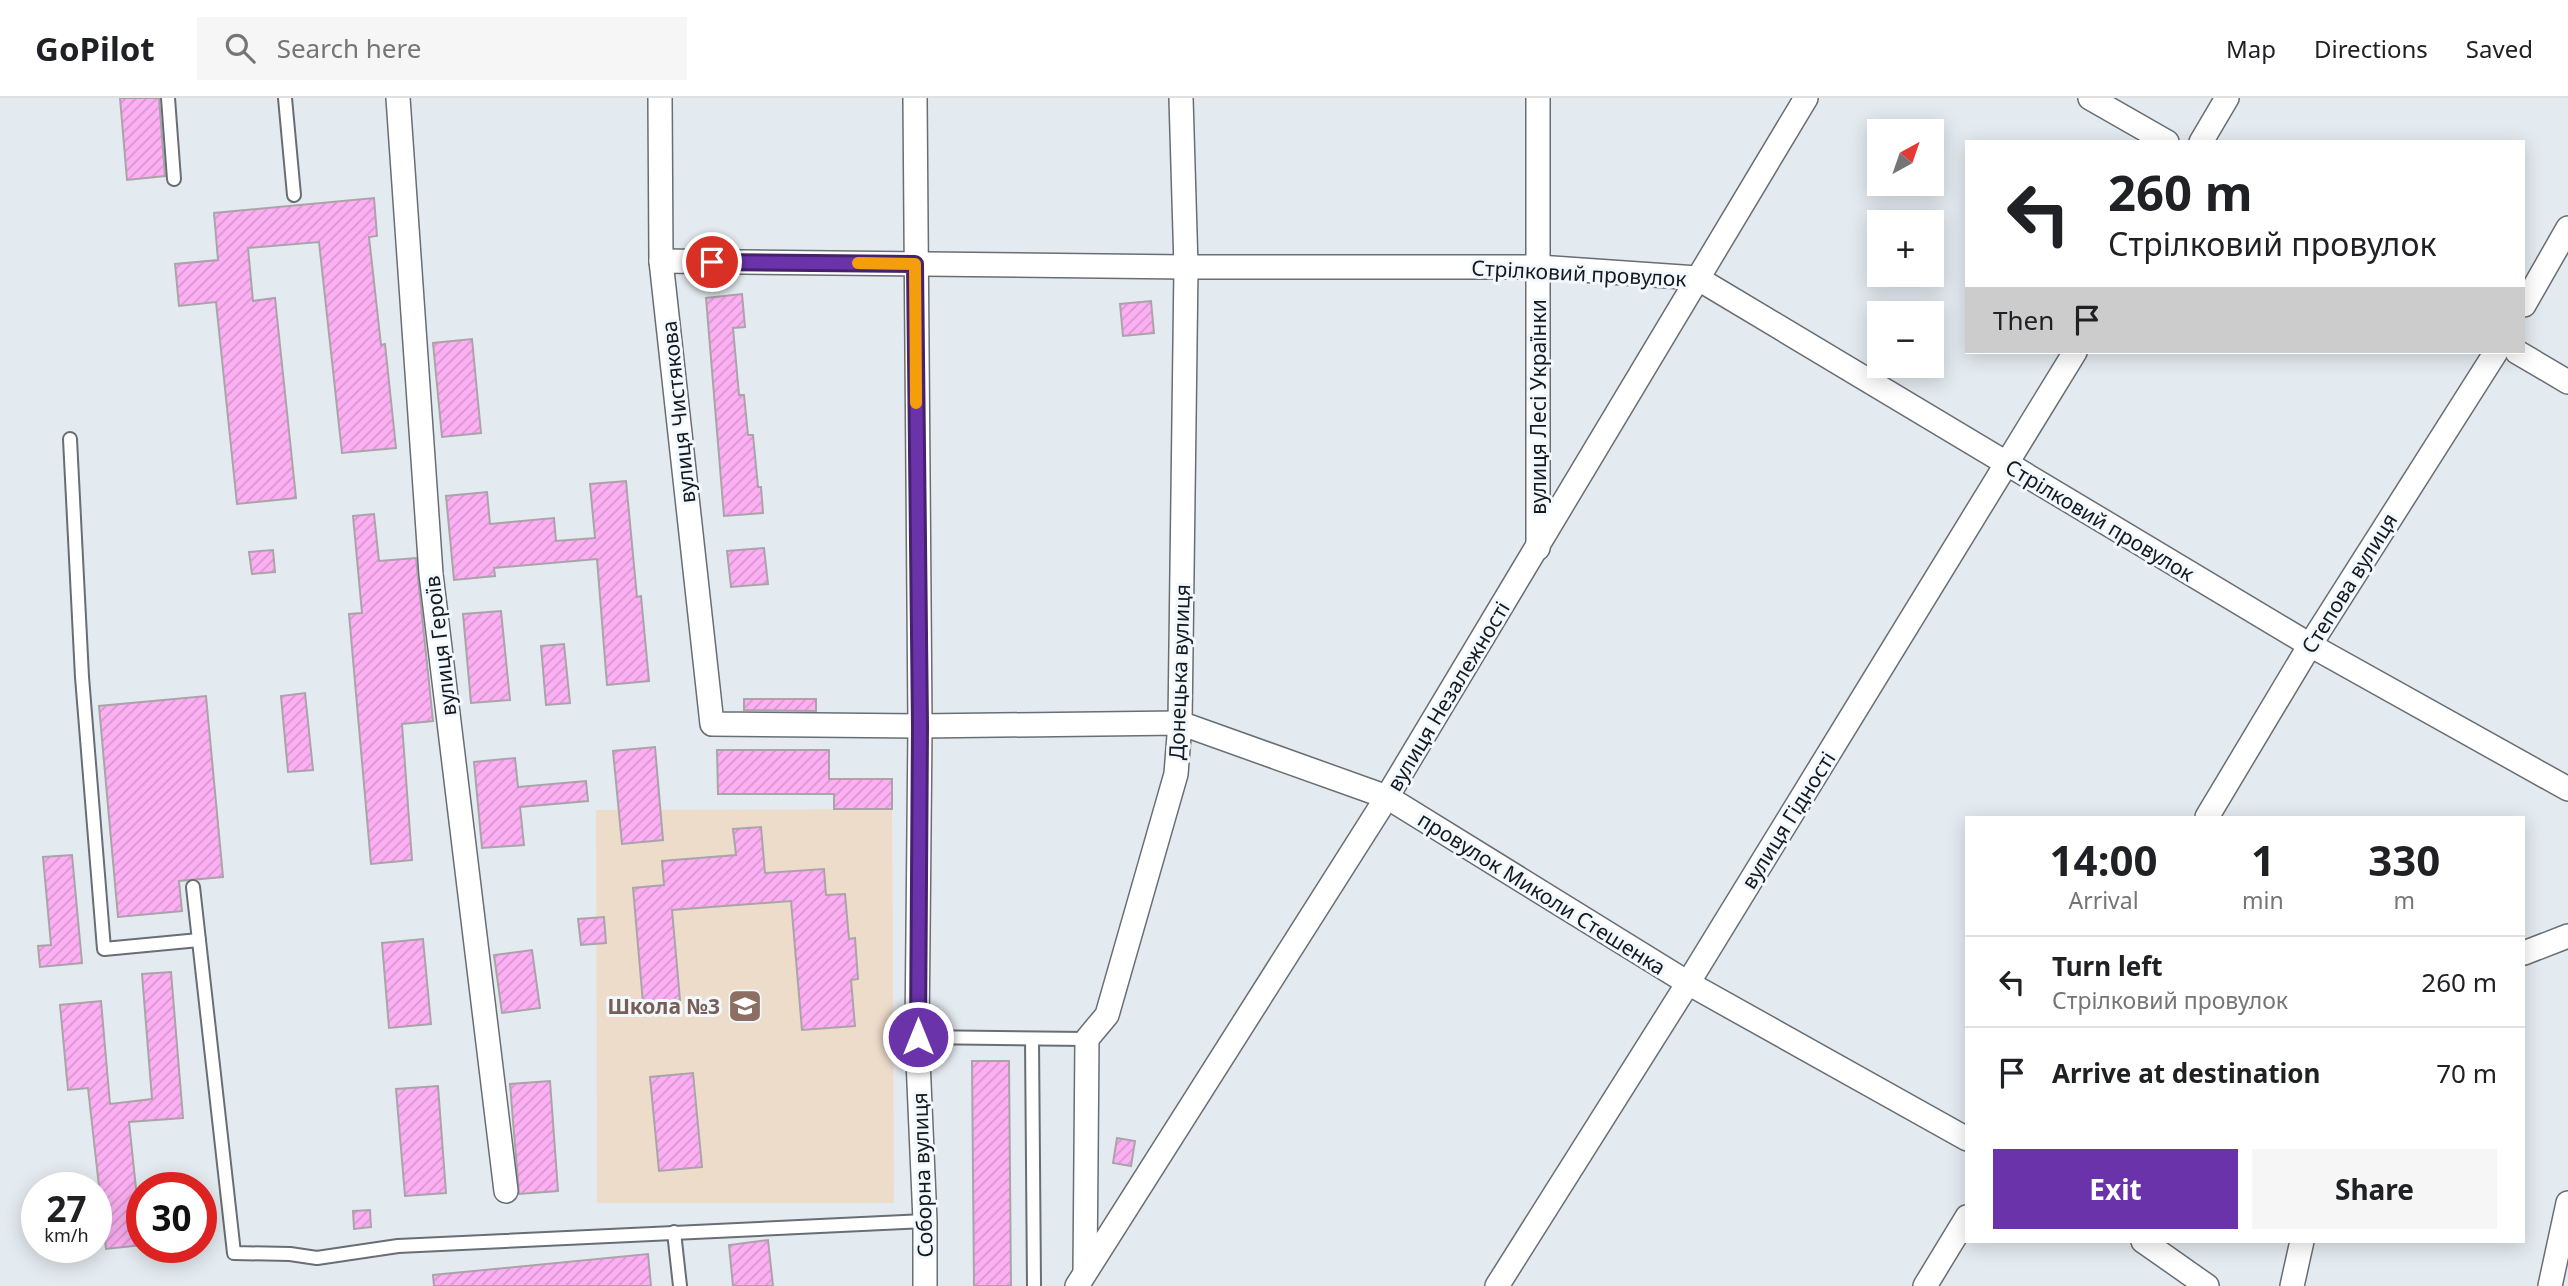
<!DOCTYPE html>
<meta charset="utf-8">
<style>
:root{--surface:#fff;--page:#f6f6f6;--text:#202124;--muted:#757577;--line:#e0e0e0;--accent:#6b33aa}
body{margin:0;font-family:"Noto Sans",sans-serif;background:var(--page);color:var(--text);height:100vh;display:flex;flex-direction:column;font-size:26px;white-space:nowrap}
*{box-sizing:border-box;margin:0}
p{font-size:23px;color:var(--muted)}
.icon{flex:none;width:38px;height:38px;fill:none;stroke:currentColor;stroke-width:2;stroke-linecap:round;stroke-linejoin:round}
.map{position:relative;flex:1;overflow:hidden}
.details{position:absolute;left:1965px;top:718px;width:560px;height:427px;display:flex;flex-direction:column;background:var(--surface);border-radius:0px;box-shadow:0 4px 18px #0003}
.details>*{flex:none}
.top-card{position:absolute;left:1965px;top:42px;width:560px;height:214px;border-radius:0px;box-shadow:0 4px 18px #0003;background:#fff;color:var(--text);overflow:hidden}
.needle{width:46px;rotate:40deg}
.tools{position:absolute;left:1867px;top:21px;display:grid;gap:14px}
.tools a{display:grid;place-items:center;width:77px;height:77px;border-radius:0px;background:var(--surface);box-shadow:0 4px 18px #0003;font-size:35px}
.speed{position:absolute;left:21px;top:1074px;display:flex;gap:14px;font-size:35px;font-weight:700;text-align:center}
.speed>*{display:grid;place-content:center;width:91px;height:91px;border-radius:50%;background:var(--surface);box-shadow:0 4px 18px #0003;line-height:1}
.speed small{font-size:18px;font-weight:400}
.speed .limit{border:10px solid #d22;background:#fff;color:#111}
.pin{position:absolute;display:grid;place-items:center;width:60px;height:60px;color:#fff;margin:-30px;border:4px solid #fff;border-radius:50%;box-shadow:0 2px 7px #0007}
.me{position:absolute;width:77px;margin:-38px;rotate:0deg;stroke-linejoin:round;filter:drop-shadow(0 0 5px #0008)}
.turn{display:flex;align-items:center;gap:24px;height:147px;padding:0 28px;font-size:32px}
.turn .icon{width:91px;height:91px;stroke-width:2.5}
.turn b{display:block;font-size:49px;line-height:60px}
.then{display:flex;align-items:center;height:66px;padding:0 28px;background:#0003;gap:14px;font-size:26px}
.eta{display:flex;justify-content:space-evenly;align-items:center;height:119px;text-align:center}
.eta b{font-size:42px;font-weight:700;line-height:49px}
.action{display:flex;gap:14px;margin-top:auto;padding:14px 28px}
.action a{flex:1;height:80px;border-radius:0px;background:var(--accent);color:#fff;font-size:28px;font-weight:700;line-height:80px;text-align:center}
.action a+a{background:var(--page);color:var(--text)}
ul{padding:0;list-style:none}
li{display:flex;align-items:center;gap:21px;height:91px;padding:0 28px;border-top:2px solid var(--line)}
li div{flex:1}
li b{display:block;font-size:26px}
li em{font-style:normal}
header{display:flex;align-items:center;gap:42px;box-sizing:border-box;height:98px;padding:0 35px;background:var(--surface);border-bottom:2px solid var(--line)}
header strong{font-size:33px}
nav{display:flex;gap:38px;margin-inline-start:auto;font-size:24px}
.search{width:490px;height:63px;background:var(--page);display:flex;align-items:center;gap:18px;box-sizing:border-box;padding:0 24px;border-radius:0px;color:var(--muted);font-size:26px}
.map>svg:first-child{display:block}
.education{fill:#eedccb}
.building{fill:url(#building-hatch);stroke:#aaa4a9;stroke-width:2}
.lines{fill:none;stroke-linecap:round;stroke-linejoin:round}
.lane-casing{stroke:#686e73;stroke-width:16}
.street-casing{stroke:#686e73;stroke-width:26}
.lane{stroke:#fff;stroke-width:12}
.street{stroke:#fff;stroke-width:23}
.route-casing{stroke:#46216e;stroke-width:18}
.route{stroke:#6b33aa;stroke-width:12}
.slow{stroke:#f59e0b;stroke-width:12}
.labels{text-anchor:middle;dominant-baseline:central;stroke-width:6;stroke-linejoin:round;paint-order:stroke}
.street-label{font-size:21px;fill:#171a1c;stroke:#f1f8fe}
.education-label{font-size:21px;font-weight:bold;fill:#785e54;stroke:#f1f8fe;text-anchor:end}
</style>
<header>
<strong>GoPilot</strong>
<div class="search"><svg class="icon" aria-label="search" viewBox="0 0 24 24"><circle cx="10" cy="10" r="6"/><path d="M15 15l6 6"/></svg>Search here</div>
<nav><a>Map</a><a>Directions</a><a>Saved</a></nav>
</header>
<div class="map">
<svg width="2568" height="1188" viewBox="0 0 2568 1188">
<defs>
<pattern id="building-hatch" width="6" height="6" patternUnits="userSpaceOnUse" patternTransform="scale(1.75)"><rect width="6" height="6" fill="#fcaff2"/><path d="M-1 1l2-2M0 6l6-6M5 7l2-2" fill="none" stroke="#d796cf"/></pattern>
</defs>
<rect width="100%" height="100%" fill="#e4ebf0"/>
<!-- education -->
<polygon class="education" points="892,711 894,1105 597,1105 596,712"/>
<!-- building -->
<g class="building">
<polygon points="120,0 159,0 165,78 127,82"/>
<polygon points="374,100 377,138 369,139 381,247 385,246 396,350 342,355 319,144 248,150 253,203 275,200 296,400 237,406 216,204 179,208 175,166 218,162 214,115"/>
<polygon points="742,196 745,229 733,230 739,297 744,297 748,337 753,337 758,389 761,389 763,415 724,418 706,200"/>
<polygon points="1151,203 1154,235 1123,238 1120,206"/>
<polygon points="472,241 481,335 442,339 433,245"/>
<polygon points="626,383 637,499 641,498 649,583 607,587 597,461 494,470 495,478 454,482 446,398 487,394 490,426 554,420 556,443 595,440 590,386"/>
<polygon points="374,416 379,463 416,460 433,623 402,626 412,762 371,766 349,516 362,515 353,418"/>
<polygon points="764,450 768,486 731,489 727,453"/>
<polygon points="273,452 275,474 252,476 249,454"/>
<polygon points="501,513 510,602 471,605 463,516"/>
<polygon points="564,546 570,605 546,607 541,548"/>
<polygon points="305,595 313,672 288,674 281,598"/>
<polygon points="206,598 223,779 179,783 182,813 118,819 99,608"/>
<polygon points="744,601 816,601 816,613 744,612"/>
<polygon points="655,649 663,742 622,746 613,653"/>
<polygon points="717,652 829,652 829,681 892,681 892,711 834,711 834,696 718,696"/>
<polygon points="515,660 518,689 586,683 588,703 520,709 524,747 482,750 474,664"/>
<polygon points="761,729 765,775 824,771 826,797 845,796 849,841 855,840 858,881 851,882 855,928 802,932 791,803 672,812 680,902 643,905 633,790 664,787 662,763 736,757 733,731"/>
<polygon points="72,757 82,865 40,869 38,848 51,847 43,759"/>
<polygon points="604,819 606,845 581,847 578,821"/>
<polygon points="423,841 431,926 389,930 382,845"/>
<polygon points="532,852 540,910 502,915 494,857"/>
<polygon points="171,874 183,1020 129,1024 142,1147 106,1151 88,990 68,992 60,907 101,903 110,1006 152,1001 142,876"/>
<polygon points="972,963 1009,963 1011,1188 974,1188"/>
<polygon points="693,975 702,1069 659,1073 650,979"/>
<polygon points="550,983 558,1093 519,1096 510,986"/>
<polygon points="438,988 446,1095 405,1098 396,991"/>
<polygon points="1117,1040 1135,1043 1131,1068 1113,1065"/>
<polygon points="370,1112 371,1129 354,1131 353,1113"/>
<polygon points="768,1142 773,1188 733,1188 729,1147"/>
<polygon points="648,1156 651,1188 434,1188 433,1177"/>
</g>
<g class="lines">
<!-- lane casing -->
<g class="lane-casing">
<g id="lane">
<polyline points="168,0 174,81"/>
<polyline points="285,0 294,97"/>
<polyline points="70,341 82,579 104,851 199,842"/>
<polyline points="193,789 234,1155 290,1156 317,1160 398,1148 925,1123"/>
<polyline points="917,939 1087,941"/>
<polyline points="1032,941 1034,1188"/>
<polyline points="674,1134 680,1188"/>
</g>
</g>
<!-- street casing -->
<g class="street-casing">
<g id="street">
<polyline points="398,0 431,476 506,1093"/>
<polyline points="660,0 661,163 712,626 920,628 1180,625 1387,699 1688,885 1967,1041"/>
<polyline points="915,0 920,628 917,939 925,1123 925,1188"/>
<polyline points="2090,0 2167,44"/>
<polyline points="2201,44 2227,0"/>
<polyline points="661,163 1186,169 1538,169 1697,180 2310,547 2568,691"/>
<polyline points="2524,207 2568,130"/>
<polyline points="2517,254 2568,284"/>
<polyline points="1538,450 1538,0"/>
<polyline points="2207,719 2310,547 2496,254"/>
<polyline points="2524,855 2568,838"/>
<polyline points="2143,1143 2207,1188"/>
<polyline points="1085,1174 1087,941 1107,917 1176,676 1180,625 1186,169 1181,0"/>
<polyline points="1077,1188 1387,699 1806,0"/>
<polyline points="1497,1188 1688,885 2075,254"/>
<polyline points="1925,1188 1967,1119"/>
<polyline points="2292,1188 2302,1143"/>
<polyline points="2550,1188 2568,1105"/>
</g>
</g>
<!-- lane -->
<use href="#lane" class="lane"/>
<!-- street -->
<use href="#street" class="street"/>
</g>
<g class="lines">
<!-- route casing -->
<g class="route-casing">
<polyline id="route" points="712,164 915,166 920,628 918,939"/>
</g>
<!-- route -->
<use href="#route" class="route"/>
<!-- slow -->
<polyline class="slow" points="858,165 915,166 916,305"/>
</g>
<!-- icons -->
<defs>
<g id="school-square" transform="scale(1.75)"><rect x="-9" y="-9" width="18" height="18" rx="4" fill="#8d6e63" stroke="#f1f8fe"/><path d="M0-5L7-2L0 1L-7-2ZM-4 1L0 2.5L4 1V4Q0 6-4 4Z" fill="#fff"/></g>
</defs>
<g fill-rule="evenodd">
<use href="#school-square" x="745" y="908"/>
</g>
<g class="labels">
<!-- street labels -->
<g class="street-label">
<text transform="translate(1579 175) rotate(3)">Стрілковий провулок</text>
<text transform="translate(1538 309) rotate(-90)">вулиця Лесі Українки</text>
<text transform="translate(678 314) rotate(-96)">вулиця Чистякова</text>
<text transform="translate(2100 422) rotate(31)">Стрілковий провулок</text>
<text transform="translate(2349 485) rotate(-58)">Степова вулиця</text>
<text transform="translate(440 548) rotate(-97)">вулиця Героїв</text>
<text transform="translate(1179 574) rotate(-88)">Донецька вулиця</text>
<text transform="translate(1448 598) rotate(-59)">вулиця Незалежності</text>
<text transform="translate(1788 722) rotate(-58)">вулиця Гідності</text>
<text transform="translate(1542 795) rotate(32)">провулок Миколи Стешенка</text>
<text transform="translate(922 1077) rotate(-92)">Соборна вулиця</text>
</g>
<!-- education labels -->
<g class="education-label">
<text x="720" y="908">Школа №3</text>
</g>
</g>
</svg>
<div class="tools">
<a><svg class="needle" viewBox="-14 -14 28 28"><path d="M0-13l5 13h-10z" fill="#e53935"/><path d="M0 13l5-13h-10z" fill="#757577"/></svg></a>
<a>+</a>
<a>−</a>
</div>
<div class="speed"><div>27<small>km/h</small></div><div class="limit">30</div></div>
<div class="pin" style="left:712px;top:164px;background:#d93025"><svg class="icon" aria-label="arrive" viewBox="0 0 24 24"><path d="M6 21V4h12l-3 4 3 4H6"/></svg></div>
<svg class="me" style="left:918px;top:939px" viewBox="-20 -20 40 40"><circle r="17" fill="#6b33aa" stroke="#fff" stroke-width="3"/><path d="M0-11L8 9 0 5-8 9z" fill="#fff"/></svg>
<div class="top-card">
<div class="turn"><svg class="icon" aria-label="left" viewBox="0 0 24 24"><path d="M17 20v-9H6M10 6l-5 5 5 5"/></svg><div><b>260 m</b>Стрілковий провулок</div></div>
<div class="then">Then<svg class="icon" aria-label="arrive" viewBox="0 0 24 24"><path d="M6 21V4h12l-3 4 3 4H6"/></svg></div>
</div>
<section class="details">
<div class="eta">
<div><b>14:00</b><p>Arrival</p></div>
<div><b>1</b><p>min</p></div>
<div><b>330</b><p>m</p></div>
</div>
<ul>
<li><svg class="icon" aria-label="left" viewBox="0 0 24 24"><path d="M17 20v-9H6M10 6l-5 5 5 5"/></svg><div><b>Turn left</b><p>Стрілковий провулок</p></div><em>260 m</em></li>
<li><svg class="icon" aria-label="arrive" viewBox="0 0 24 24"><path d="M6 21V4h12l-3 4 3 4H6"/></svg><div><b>Arrive at destination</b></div><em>70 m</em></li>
</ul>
<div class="action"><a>Exit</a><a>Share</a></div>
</section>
</div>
